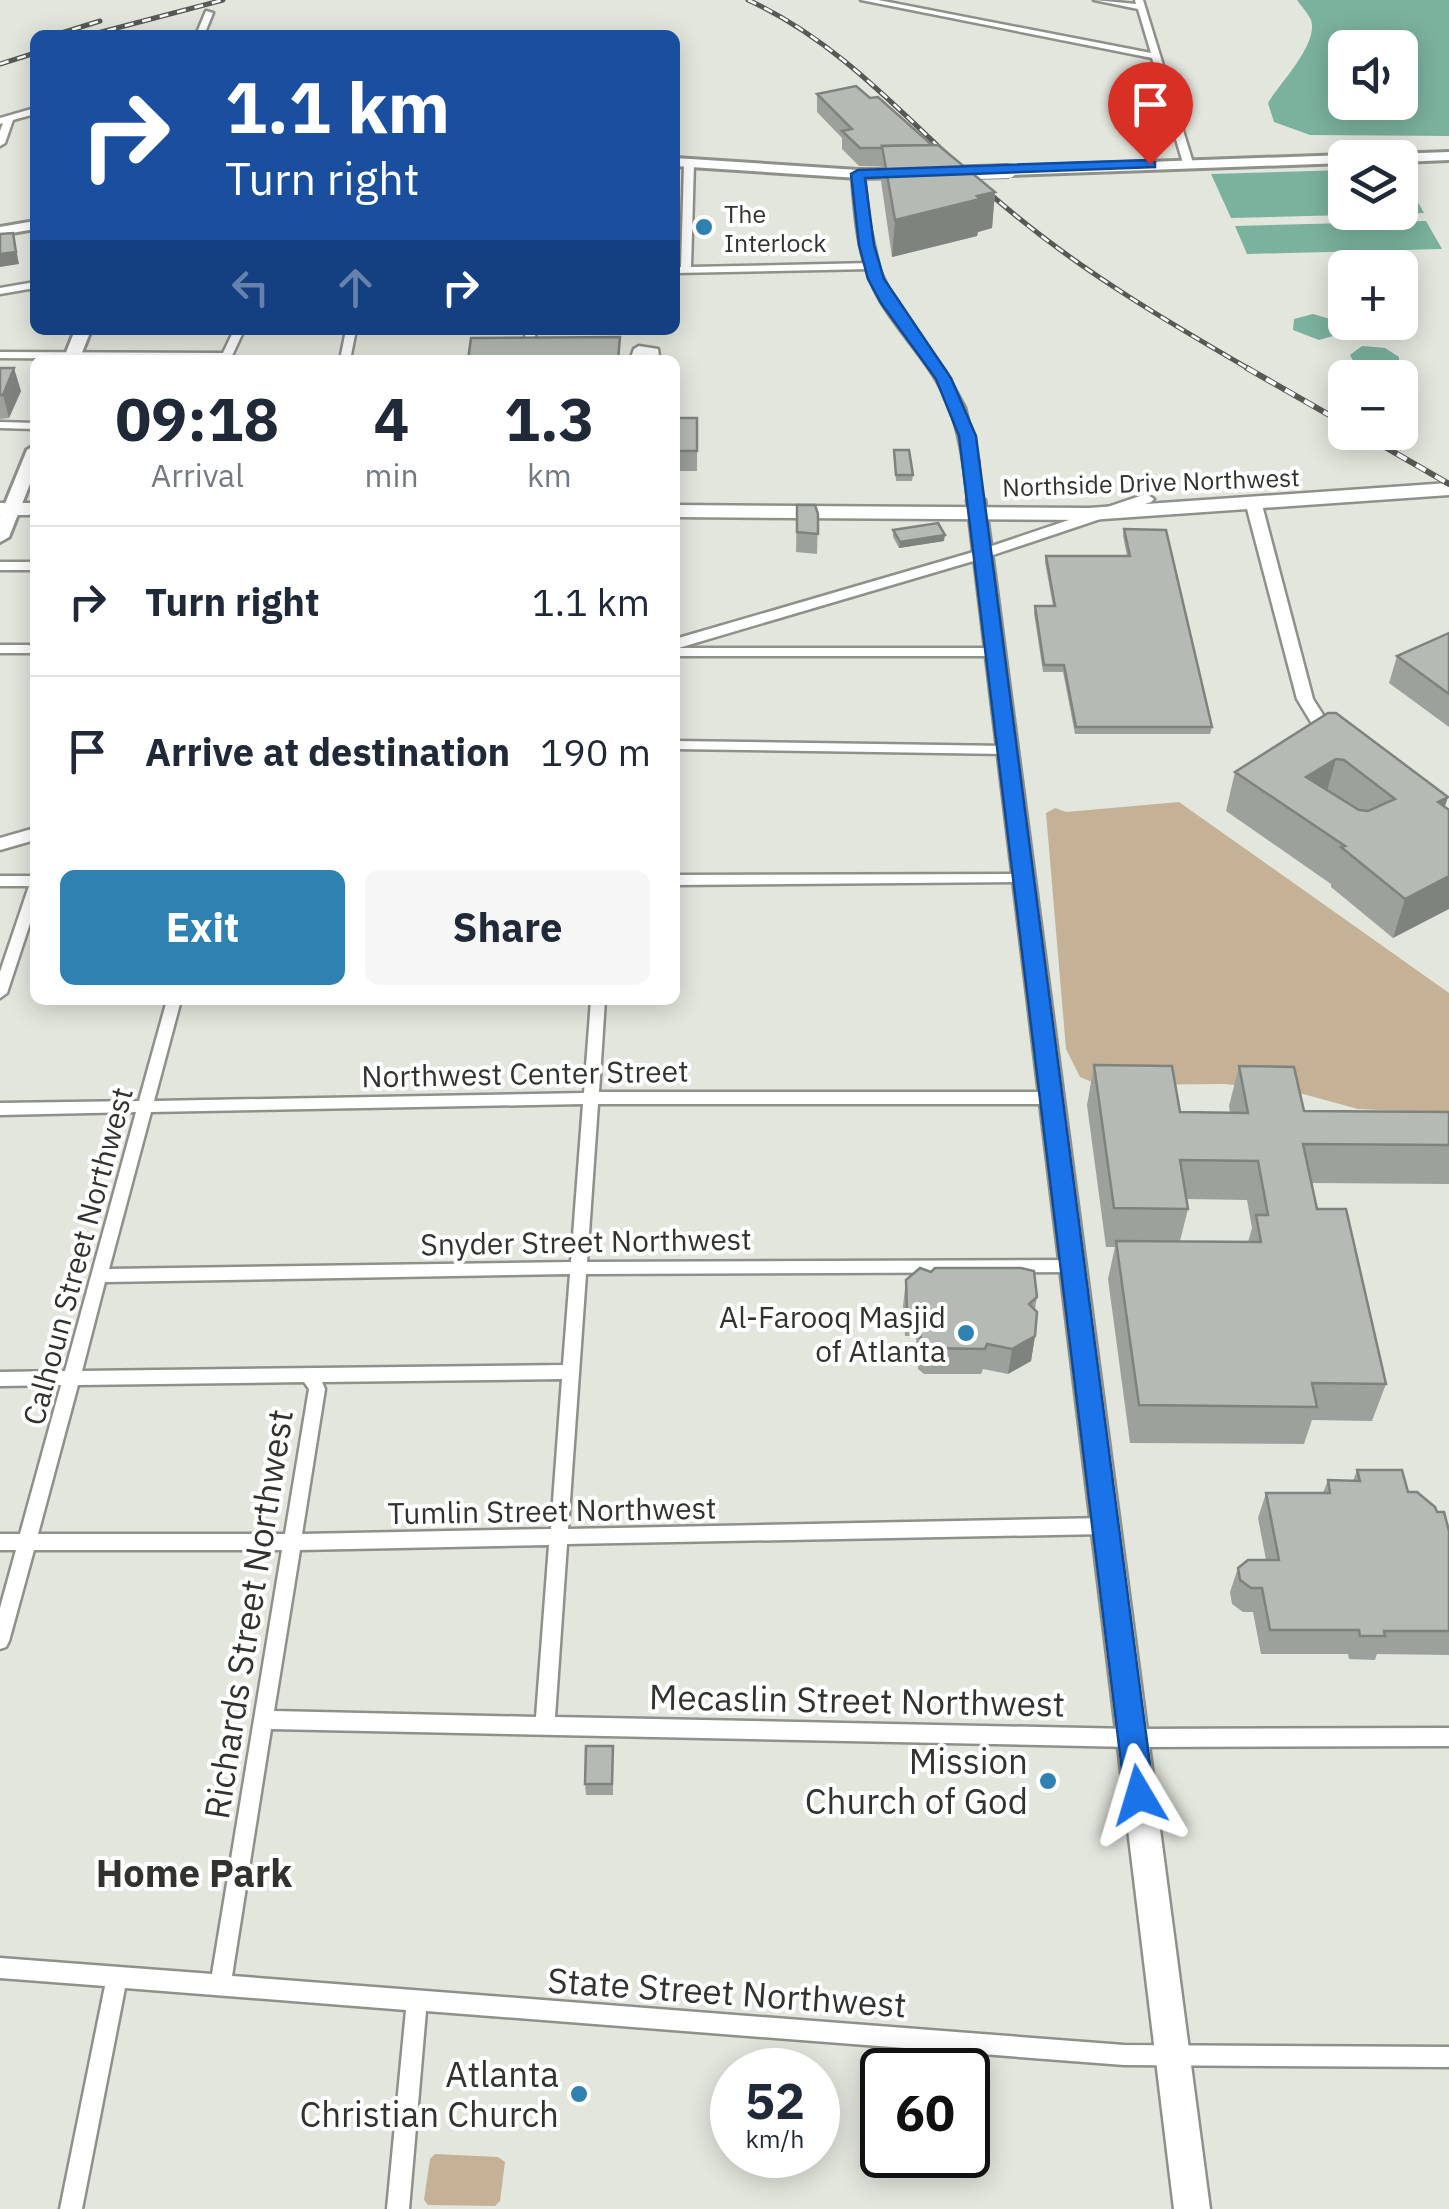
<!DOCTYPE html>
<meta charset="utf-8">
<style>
:root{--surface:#fff;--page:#f6f6f7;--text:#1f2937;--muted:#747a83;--line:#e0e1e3;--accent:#2f81b2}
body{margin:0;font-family:"IBM Plex Sans",sans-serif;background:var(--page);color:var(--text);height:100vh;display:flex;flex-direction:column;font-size:38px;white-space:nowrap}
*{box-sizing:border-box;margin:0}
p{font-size:32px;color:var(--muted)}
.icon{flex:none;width:55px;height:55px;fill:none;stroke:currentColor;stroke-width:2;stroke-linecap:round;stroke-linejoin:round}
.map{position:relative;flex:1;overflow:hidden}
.drawer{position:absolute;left:30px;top:355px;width:650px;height:650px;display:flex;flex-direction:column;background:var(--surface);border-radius:15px;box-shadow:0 5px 25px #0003}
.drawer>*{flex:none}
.banner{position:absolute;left:30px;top:30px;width:650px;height:305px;border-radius:15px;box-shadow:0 5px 25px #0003;background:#1a4fa0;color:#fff;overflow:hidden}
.controls{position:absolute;left:1328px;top:30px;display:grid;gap:20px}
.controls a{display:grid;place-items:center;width:90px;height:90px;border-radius:15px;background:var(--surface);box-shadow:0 5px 25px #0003;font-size:50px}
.speed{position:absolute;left:710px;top:2048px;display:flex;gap:20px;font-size:50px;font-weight:700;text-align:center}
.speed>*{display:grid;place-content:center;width:130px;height:130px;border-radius:50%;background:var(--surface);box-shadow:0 5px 25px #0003;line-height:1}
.speed small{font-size:25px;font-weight:400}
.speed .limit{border:5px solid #111;border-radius:15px;background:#fff;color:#111}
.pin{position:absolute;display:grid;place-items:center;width:85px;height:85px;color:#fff;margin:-102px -42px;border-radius:50% 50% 50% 0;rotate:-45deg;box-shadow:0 0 10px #0007}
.pin .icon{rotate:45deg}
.me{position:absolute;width:110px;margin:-55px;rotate:353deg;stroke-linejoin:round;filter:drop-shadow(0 0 8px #0008)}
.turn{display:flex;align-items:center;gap:35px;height:210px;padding:0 30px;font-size:45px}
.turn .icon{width:130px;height:130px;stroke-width:2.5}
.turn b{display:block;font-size:70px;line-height:85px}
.lanes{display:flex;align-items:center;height:95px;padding:0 30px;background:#0003;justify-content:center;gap:50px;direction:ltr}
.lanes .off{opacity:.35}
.eta{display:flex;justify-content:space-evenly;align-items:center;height:170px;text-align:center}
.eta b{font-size:60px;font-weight:700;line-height:70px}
.action{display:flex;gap:20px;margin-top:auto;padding:20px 30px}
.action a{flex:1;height:115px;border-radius:15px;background:var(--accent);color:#fff;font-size:40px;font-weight:700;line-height:115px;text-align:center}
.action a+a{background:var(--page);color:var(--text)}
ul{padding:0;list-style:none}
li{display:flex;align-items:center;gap:30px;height:150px;padding:0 30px;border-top:2px solid var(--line)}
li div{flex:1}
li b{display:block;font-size:38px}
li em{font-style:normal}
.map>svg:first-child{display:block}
.green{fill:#c5b196}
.water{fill:#7bb29d;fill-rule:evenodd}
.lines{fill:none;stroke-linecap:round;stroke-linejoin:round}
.minor-casing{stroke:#8e9189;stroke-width:5}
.tertiary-casing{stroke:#8e9189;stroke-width:5}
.secondary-casing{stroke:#8e9189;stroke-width:6}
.primary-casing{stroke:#8e9189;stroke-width:5}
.trunk-casing{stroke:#8e9189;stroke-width:5}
.minor{fill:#fff;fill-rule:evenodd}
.tertiary{fill:#fff;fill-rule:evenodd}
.secondary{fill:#fff;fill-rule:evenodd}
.primary{fill:#fff;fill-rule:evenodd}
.trunk{fill:#fff;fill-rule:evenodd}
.rail-far1-casing{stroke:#585954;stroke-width:5}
.rail-casing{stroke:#585954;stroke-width:6}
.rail-far1{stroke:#fff;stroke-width:2.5;stroke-dasharray:9;stroke-linecap:butt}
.rail{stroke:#fff;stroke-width:4;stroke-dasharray:11;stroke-linecap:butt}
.secondary-bridge-casing{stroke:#8e9189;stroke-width:16;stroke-linecap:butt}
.secondary-bridge{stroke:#fff;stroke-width:14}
.wall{fill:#9ca19b;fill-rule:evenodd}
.shaded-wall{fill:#7f837e}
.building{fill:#b5bbb4;stroke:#7f837e;stroke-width:2.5;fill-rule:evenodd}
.route{fill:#1a73e8;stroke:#114b97;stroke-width:2.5}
.poi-dot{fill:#2f81b2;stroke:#fff;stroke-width:4}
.labels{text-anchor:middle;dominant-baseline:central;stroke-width:8;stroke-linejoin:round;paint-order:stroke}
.far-poi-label{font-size:25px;fill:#32332f;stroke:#fff;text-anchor:start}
.far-street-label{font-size:25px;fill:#32332f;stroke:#fff}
.street-label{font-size:30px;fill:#32332f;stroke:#fff}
.poi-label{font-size:30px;fill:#32332f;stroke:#fff;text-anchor:end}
.near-street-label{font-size:35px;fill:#32332f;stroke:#fff}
.near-poi-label{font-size:35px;fill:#32332f;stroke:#fff;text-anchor:end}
.near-neighbourhood-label{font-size:38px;font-weight:bold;fill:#32332f;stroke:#fff}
</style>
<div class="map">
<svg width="1449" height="2209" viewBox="0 0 1449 2209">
<rect width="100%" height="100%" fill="#e3e6dd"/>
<!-- green -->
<g class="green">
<polygon points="1179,802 1449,993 1449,1113 1358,1109 1292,1091 1225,1084 1099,1085 1080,1077 1066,1049 1046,813 1055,808 1066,812"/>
<polygon points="435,2154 498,2157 505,2162 500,2201 495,2206 428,2205 424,2200 430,2159"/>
</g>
<!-- water -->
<g class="water">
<path d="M 1297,0 L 1449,0 L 1449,136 L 1310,135 L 1274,122 L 1268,103 C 1279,84 1319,44 1311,20 C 1308,13 1301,6 1297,0 ZM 1345,48 L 1400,48 L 1400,102 L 1345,102 Z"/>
<polygon points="1345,170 1345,212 1400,212 1400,170 1424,213 1231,218 1211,174"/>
<polygon points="1426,221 1442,249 1247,254 1235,226"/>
<polygon points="1313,314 1340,322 1343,333 1319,340 1293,330 1294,319"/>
<path d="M 1362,346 L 1385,348 L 1399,357 L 1399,365 C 1383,375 1358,374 1350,355 Z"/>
</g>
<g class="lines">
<!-- minor casing -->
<g class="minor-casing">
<g id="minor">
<polygon points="861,0 878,0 1151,53 1138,9 1094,0 1136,4 1135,0 1143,0 1193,163 1188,166 1183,163 1152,58"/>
<polygon points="206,11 213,13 204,35 196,35"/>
<polygon points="35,108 35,114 13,120 5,143 0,146 0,131 3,123 0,124 0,118"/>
<polygon points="689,160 694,163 691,267 871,263 876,266 871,269 675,273 675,267 681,267 684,163"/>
<polygon points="35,282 35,288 0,294 0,288"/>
<polygon points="234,330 244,330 230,360 0,358 0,352 223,353"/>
<polygon points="346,330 356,330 350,360 340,360"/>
<polygon points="526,330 536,330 532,360 522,360"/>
<polygon points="639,346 658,349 659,356 652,360 630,360 634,349"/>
<polygon points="0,422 35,423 35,429 0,428"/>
<rect x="0" y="562" width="35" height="8"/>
<rect x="0" y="645" width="35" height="8"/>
<polygon points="675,648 994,648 1000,652 994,656 675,656"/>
<polygon points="675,741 1006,746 1012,750 1006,754 675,749"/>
<polygon points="1022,874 1027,876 1029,879 1027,882 675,885 675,875"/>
<polygon points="0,876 35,876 35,908 7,993 0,998 0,972 29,886 0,886"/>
<path d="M 167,1000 L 181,1000 L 154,1101 L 584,1093 L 591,1000 L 605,1000 L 599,1092 L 1051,1092 L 1058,1098 L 1051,1104 L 598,1104 L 587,1262 L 1072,1260 L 1078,1262 L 1080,1266 L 1078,1270 L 1072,1272 L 586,1274 L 568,1529 L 1105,1518 L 1111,1521 L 1114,1526 L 1111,1531 L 1105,1534 L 567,1544 L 555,1717 L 1132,1729 L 1449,1728 L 1449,1746 L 1132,1747 L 271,1729 L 232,1976 L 1124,2045 L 1449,2047 L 1449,2067 L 1124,2065 L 426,2011 L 409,2209 L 387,2209 L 406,2010 L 125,1988 L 82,2209 L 60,2209 L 105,1986 L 0,1978 L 0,1958 L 212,1974 L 282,1550 L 34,1550 L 9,1641 L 6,1647 L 0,1649 L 0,1608 L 16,1550 L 0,1550 L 0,1534 L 20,1534 L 61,1385 L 0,1386 L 0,1372 L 65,1371 L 136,1112 L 0,1115 L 0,1103 L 139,1101 ZM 583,1104 L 571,1262 L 109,1269 L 151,1112 ZM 570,1274 L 563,1365 L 82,1371 L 105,1282 ZM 562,1379 L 551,1529 L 302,1534 L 325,1389 L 322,1382 ZM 304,1382 L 309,1389 L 285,1534 L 38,1534 L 78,1385 ZM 549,1545 L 536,1717 L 274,1711 L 300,1550 Z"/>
</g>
</g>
<!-- tertiary casing -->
<g class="tertiary-casing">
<g id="tertiary">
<path d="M 858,170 L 864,174 L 869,223 L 880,271 L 894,300 L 945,371 L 965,408 L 978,460 L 981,503 L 971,503 L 968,500 C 964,464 960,429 945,396 C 928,360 900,334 880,300 C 858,262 855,217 852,174 Z"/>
<polygon points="1146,494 1154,499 1151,502 987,557 675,649 675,639 977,551"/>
<polygon points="1254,500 1262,505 1313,699 1332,729 1345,740 1342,744 1330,744 1320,737 1297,699 1246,505"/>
<polygon points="35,828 35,840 0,850 0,838"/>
</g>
</g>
<!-- secondary casing -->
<g class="secondary-casing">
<g id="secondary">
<polygon points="1449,152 1449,160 1400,162 1400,158 1386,158 1393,154"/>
<polygon points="1345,155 1351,158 1345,158 1345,163 1009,175 1002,171 1009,167"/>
<polygon points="675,158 858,170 909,169 916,173 909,177 858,178 675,166"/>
<polygon points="35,221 35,229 0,235 0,227"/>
<polygon points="75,330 91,330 79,360 63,360"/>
<polygon points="35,445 35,471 9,537 0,542 0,516 27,450"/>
</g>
</g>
<!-- primary casing -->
<g class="primary-casing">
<polygon id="primary" points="976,494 985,500 1210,2209 1174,2209 967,500"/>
</g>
<!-- trunk casing -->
<g class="trunk-casing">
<g id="trunk">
<polygon points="1449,483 1449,495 1089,520 675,517 675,505 1089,508"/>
<rect x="0" y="503" width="35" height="12"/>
</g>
</g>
<!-- minor -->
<use href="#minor" class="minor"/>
<!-- tertiary -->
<use href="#tertiary" class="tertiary"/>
<!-- secondary -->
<use href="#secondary" class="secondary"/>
<!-- primary -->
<use href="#primary" class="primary"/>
<!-- trunk -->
<use href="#trunk" class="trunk"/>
<!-- rail-far1 casing -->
<g class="rail-far1-casing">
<g id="rail-far1">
<path d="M 748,0 C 853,48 921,138 1009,210 C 1083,272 1168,322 1251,370"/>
<polyline points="55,35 100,21"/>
<polyline points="90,35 223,0"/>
<polyline points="0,64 35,53"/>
</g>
</g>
<!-- rail casing -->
<g class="rail-casing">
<g id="rail">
<polyline points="1247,368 1345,424"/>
<polyline points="1359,432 1449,484"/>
</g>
</g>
<!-- rail-far1 -->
<use href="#rail-far1" class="rail-far1"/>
<!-- rail -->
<use href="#rail" class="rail"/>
<!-- secondary-bridge casing -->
<g class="secondary-bridge-casing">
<polyline id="secondary-bridge" points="942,173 1009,171"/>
</g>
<!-- secondary-bridge -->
<use href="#secondary-bridge" class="secondary-bridge"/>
</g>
<!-- wall -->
<g class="wall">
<polygon points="817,94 870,98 995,192 992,228 978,232 977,236 892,257 881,181 881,166 859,166 842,149 842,138 817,112"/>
<polygon points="0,368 21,391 9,418 0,419"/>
<polygon points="697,418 697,471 675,471 675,451"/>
<polygon points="894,450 913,475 912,481 896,481"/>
<polygon points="797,505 818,514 817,554 796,552"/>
<polygon points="1124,529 1212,727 1210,734 1075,734 1063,672 1043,672 1034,613 1035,606 1053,606 1045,562 1046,556 1127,556 1123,536"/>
<polygon points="893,530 944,541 899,548 893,537"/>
<polygon points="1449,633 1449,727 1389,683 1397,656"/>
<polygon points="1328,713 1448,797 1393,938 1331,887 1331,884 1226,811 1235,772"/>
<path d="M 1094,1065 L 1180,1112 L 1230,1113 L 1229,1106 L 1239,1066 L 1304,1111 L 1449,1112 L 1449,1184 L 1312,1183 L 1317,1209 L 1386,1384 L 1372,1421 L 1312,1420 L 1304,1444 L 1130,1443 L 1108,1279 L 1115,1247 L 1106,1247 L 1087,1105 ZM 1186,1199 L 1247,1200 L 1252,1228 L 1248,1242 L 1180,1241 L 1188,1209 Z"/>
<polygon points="931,1272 1037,1297 1035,1309 1035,1336 1031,1361 1008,1374 983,1369 981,1374 924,1374 918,1369 916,1336 905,1336 903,1306 906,1280"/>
<polygon points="1357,1470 1408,1492 1437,1512 1449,1531 1449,1655 1377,1654 1375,1660 1349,1659 1348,1654 1261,1654 1253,1612 1243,1612 1232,1604 1230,1592 1238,1568 1266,1560 1258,1518 1266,1493 1323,1493 1328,1480 1353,1481"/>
<polygon points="613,1746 613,1795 586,1795 585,1784"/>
</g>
<!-- shaded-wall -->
<g class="shaded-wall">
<polygon points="995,192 992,228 978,232 977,236 892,257 895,220"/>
<polygon points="13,233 19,264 0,267 0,254"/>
<polygon points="14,368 21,391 9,418 3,395"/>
<polygon points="945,535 944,541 899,548 900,542"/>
<polygon points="1336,759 1325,798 1306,777"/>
<polygon points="1448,797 1435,836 1438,802"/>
<polygon points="1449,876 1449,909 1393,938 1405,899"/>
<polygon points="1035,1336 1031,1361 1008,1374 1012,1349"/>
</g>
<!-- building -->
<g class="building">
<polygon points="856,86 870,98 878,97 932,145 882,146 883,148 860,148 842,131 852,129 817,94"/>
<polygon points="938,145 995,192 977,196 980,199 895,220 882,146"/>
<polygon points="13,233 16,252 0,254 0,234"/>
<polygon points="620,337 618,360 468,360 471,338"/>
<polygon points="0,368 14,368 3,395 0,395"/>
<polygon points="677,418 697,418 697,451 675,451"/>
<polygon points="894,450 909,450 913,475 896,475"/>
<polygon points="797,505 815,505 818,514 818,534 797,532"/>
<polygon points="938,523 945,535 900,542 893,530"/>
<polygon points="1124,529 1166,530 1212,727 1076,727 1064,665 1044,665 1035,606 1055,606 1046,556 1130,556"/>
<polygon points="1449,633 1449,694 1397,656"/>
<path d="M 1328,713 L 1336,713 L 1448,797 L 1438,802 L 1449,810 L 1449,876 L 1405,899 L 1341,847 L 1345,846 L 1235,772 ZM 1336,759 L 1344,760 L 1395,799 L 1368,811 L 1359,810 L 1306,777 Z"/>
<polygon points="1094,1065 1172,1066 1180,1112 1248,1113 1239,1066 1294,1067 1304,1111 1449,1112 1449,1145 1303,1144 1317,1209 1346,1209 1386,1384 1312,1383 1317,1407 1139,1405 1116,1241 1261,1242 1256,1215 1268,1215 1258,1161 1180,1160 1188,1209 1114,1208"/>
<polygon points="920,1268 931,1272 935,1268 1021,1268 1034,1271 1037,1297 1029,1304 1037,1312 1035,1336 1012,1349 987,1344 985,1349 927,1348 921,1344 919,1310 907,1310 906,1280"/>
<polygon points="1357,1470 1402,1470 1408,1492 1417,1492 1435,1507 1437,1512 1444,1512 1449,1531 1449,1631 1384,1631 1385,1636 1360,1636 1359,1630 1270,1630 1262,1588 1251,1588 1240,1580 1238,1568 1248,1560 1279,1560 1266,1493 1330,1493 1328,1480 1360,1481"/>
<polygon points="586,1746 613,1746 612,1784 585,1784"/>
</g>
<!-- route -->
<polygon class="route" points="1150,160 1155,162 1155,167 865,178 874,245 884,279 951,378 976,436 1154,1795 1150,1805 1139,1809 1129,1805 1125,1795 959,436 936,379 881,303 868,279 859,245 851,174 858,170"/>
<!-- markers -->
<g class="poi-dot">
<circle cx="704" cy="227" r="10"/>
<circle cx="966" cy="1333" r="10"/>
<circle cx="1048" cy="1781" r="10"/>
<circle cx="579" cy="2094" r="10"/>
</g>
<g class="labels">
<!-- far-poi labels -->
<g class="far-poi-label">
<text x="724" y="213">The<tspan x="724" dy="29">Interlock</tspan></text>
</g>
<!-- far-street labels -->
<g class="far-street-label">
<text transform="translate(1151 482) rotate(-2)">Northside Drive Northwest</text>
</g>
<!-- street labels -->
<g class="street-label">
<text transform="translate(525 1073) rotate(-1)">Northwest Center Street</text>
<text transform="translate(586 1241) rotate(-1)">Snyder Street Northwest</text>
<text transform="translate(77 1256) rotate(-75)">Calhoun Street Northwest</text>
<text transform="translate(552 1510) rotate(-1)">Tumlin Street Northwest</text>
</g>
<!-- poi labels -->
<g class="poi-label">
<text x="946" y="1316">Al-Farooq Masjid<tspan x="946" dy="34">of Atlanta</tspan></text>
</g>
<!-- near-street labels -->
<g class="near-street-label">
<text transform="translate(248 1614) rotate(-81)">Richards Street Northwest</text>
<text transform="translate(857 1700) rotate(1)">Mecaslin Street Northwest</text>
<text transform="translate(727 1992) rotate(4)">State Street Northwest</text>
</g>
<!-- near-poi labels -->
<g class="near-poi-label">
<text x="1028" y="1761">Mission<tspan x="1028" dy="40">Church of God</tspan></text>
<text x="559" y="2074">Atlanta<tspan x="559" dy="40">Christian Church</tspan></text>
</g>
<!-- near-neighbourhood labels -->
<g class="near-neighbourhood-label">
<text x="194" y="1872">Home Park</text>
</g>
</g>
</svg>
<div class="controls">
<a><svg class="icon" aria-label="sound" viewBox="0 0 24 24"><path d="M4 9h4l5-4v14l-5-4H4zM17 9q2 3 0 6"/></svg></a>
<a><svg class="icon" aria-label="layers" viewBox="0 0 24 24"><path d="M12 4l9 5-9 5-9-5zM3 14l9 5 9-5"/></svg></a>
<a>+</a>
<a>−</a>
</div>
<div class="speed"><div>52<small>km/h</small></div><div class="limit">60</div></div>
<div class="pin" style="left:1150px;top:164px;background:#d93025"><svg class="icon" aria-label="arrive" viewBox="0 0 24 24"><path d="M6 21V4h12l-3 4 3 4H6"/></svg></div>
<svg class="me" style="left:1139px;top:1795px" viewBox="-20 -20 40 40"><path d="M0-17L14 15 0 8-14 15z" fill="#1a73e8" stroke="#fff" stroke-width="4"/></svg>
<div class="banner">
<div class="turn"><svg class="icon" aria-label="right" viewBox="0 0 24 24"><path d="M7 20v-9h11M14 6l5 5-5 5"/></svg><div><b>1.1 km</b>Turn right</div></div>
<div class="lanes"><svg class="icon off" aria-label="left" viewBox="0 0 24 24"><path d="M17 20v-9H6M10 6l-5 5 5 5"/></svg><svg class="icon off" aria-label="ahead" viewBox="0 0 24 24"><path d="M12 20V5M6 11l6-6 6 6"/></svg><svg class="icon" aria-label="right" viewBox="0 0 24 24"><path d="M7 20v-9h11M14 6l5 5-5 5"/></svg></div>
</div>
<section class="drawer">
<div class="eta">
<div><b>09:18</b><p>Arrival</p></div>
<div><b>4</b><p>min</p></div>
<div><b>1.3</b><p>km</p></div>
</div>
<ul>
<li><svg class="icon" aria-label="right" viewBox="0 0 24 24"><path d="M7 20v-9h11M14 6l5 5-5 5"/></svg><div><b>Turn right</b></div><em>1.1 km</em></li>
<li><svg class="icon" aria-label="arrive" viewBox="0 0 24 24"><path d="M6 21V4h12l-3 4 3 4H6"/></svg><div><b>Arrive at destination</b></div><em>190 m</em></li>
</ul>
<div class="action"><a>Exit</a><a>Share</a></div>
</section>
</div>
